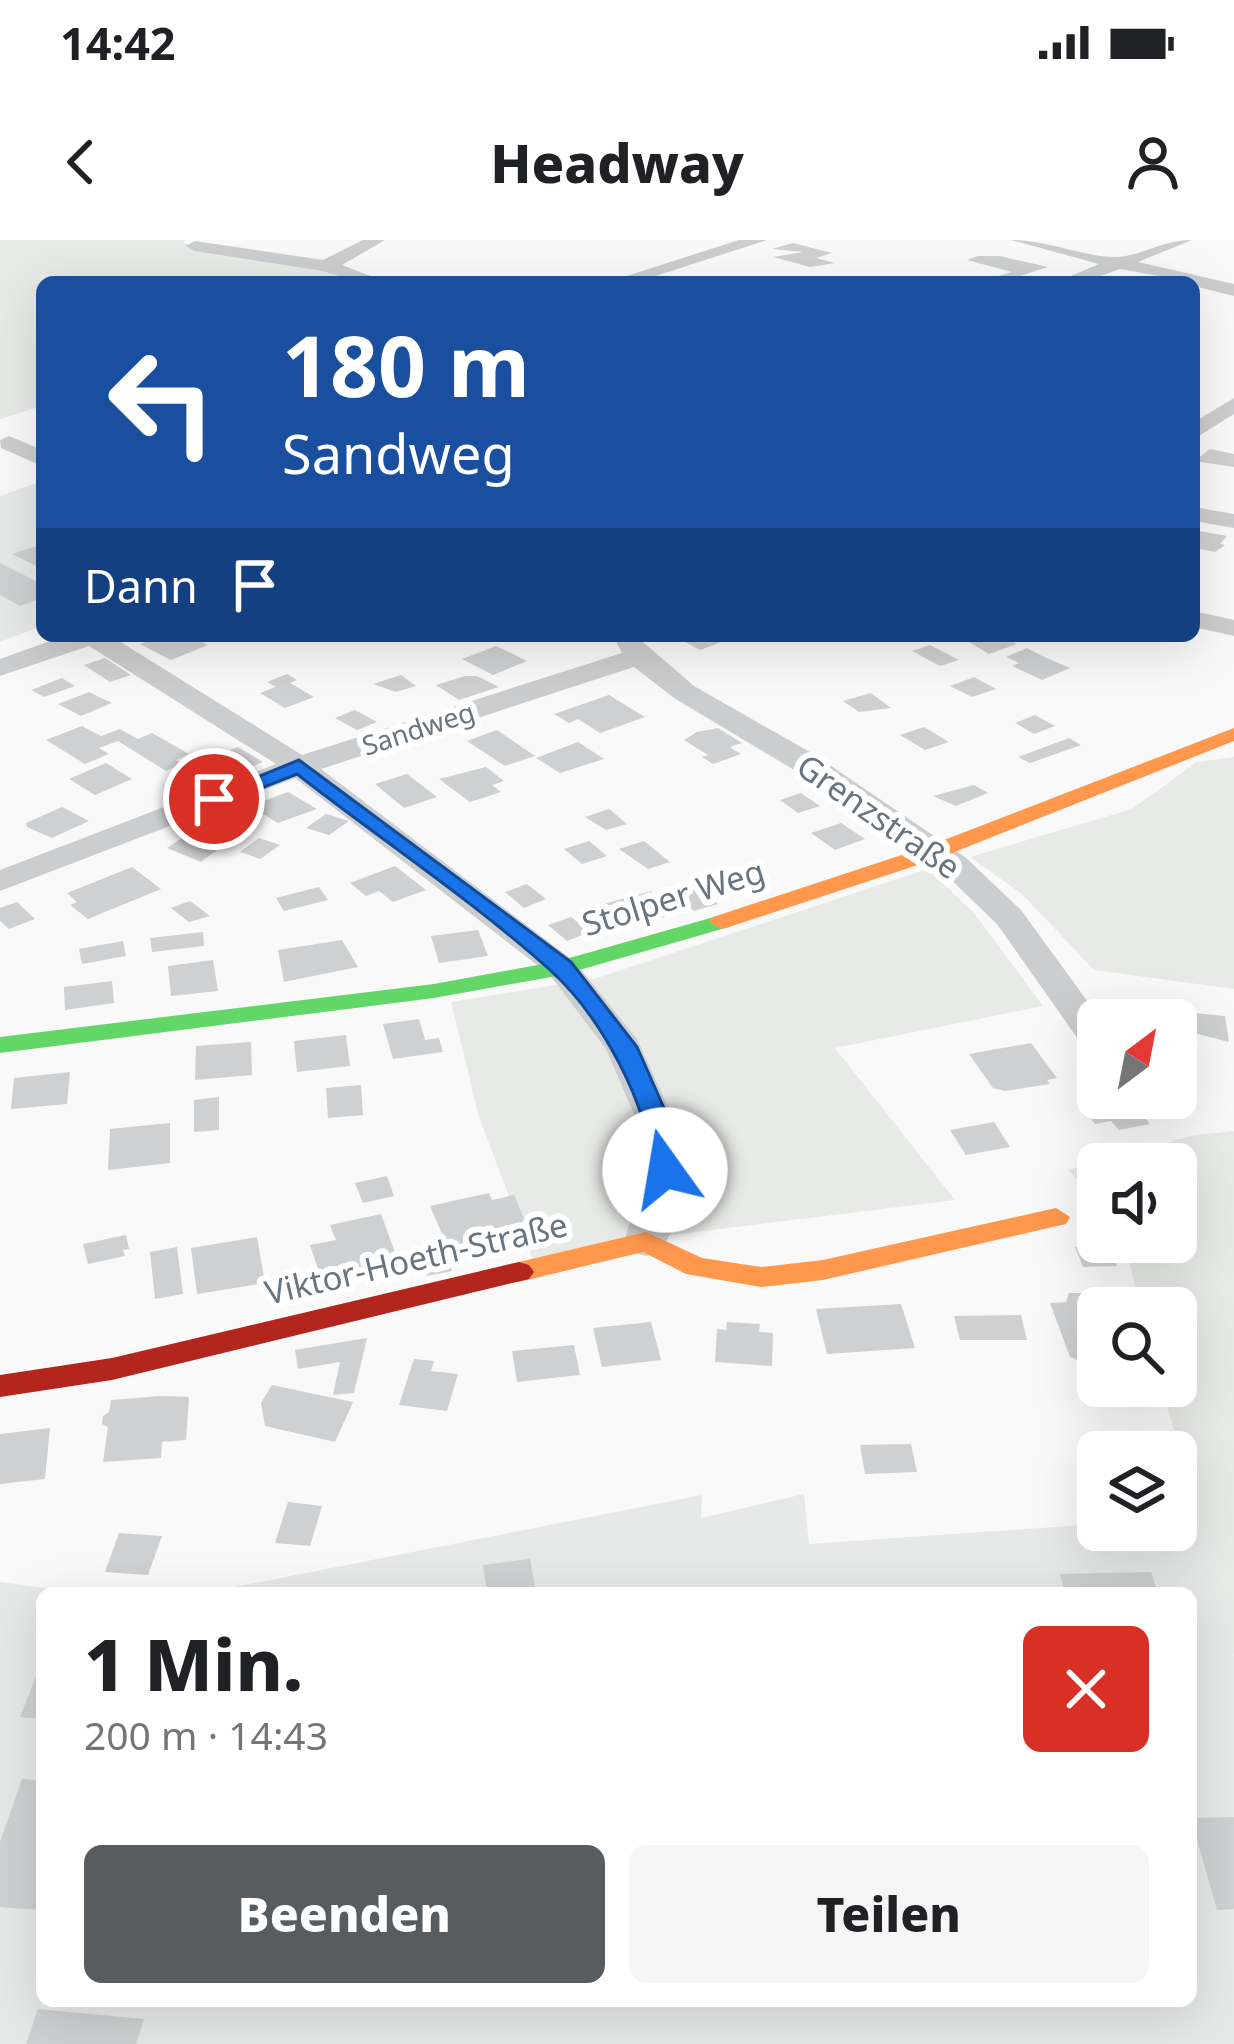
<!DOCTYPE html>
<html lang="de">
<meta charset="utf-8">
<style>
:root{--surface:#fff;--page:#f6f6f6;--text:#202124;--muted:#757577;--accent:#575c60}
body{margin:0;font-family:"Noto Sans",sans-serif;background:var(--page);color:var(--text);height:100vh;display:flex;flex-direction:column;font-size:45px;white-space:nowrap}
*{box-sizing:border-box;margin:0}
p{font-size:39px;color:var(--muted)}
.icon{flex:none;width:66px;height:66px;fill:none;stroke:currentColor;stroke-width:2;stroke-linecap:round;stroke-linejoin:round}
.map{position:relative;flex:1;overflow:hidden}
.details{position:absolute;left:36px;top:1347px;width:1161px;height:420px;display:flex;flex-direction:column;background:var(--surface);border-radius:18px;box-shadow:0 12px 48px #0002}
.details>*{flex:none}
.hud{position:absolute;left:36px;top:36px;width:1164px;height:366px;border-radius:18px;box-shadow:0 12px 48px #0002;background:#1a4fa0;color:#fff;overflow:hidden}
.needle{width:78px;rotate:32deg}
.buttons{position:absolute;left:1077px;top:759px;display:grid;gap:24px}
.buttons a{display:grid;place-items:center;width:120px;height:120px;border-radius:18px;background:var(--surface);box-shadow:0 12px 48px #0002;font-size:60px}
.pin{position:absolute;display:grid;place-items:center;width:102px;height:102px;color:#fff;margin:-51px;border:6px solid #fff;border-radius:50%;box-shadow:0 3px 12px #0007}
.me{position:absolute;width:132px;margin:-66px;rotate:347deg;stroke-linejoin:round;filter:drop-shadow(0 0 9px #0008)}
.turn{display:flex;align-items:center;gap:42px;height:252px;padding:0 48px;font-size:54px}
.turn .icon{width:156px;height:156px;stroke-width:2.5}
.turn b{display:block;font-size:84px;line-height:102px}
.then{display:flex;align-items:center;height:114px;padding:0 48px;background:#0003;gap:24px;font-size:45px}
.round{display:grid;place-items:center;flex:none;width:126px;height:126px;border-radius:18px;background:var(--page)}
.summary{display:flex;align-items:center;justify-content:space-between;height:204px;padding:0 48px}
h1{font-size:72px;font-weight:800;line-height:90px}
.cta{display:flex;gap:24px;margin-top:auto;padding:24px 48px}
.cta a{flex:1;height:138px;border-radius:18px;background:var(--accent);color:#fff;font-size:48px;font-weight:800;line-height:138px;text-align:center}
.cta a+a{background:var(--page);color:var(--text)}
.status{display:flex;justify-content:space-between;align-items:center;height:84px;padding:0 60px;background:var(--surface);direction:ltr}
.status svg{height:33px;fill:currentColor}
header{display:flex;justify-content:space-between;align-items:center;height:156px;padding:0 48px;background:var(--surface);font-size:54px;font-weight:800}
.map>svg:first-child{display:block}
.built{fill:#e7e9e9}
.green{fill:#e8eae7}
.building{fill:#ced0d1}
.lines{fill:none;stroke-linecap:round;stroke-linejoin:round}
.street{fill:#cccdce;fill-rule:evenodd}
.fast{fill:#63d668;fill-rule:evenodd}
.slow{fill:#ff974d;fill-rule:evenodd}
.jam{fill:#b3261e;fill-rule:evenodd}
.route{fill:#1a73e8;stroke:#114b97;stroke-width:3}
.labels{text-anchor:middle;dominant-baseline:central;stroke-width:12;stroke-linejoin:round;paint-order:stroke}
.far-street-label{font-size:27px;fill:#68747f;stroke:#fff}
.street-label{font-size:33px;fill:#68747f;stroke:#fff}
</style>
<div class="status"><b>14:42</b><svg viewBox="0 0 49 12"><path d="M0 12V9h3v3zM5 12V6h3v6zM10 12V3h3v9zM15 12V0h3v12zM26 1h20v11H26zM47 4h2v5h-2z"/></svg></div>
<header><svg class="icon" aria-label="back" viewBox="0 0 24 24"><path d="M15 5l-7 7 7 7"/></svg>Headway<svg class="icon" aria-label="person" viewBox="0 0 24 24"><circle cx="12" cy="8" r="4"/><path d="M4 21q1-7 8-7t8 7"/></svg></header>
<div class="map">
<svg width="1234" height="1804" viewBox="0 0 1234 1804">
<rect width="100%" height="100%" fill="#f9f9f9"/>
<!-- built -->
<g class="built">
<polygon points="42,241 42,386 0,402 0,256"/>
<polygon points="804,1254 809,1304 1098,1284 1098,1290 1176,1290 1176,1279 1197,1277 1234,1417 1234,1804 0,1804 0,1342 83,1353 42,1353 42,1761 1191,1761 1191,1353 204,1353 702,1255 701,1278"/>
</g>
<!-- green -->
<g class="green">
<polygon points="0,0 187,0 183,2 195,7 312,27 367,42 42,42 42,166 0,179"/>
<polygon points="1234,517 1234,749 1094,730 1022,654 970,617 1132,569 1197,522"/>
<polygon points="928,629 975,674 1043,766 835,808 955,960 672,995 533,1020 479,877 451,762 594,739"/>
<polygon points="1234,891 1234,1417 1162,1146 1176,1146 1176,1068 1141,1068 1124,1002 1176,1002 1176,924 1098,924 1098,963 1068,930 1195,895"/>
</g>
<!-- building -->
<g class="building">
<polygon points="793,3 832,13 816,18 835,23 810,27 773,17 803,12 772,9"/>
<polygon points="978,16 1000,16 1048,27 1007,40 995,37 1012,32 967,20"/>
<polygon points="1210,209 1234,214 1234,227 1194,221"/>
<polygon points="1194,290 1227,296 1220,304 1225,305 1215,312 1194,308"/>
<polygon points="42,304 42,329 12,314"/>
<polygon points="0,323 42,344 42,358 20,366 0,355"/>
<polygon points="161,396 189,396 208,405 171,420 140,404"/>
<polygon points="684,396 719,396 727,400 700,410 678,398"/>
<polygon points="959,396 1001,396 1017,404 989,414"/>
<polygon points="930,405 959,420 940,426 912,411"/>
<polygon points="496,406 527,421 493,435 462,419"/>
<polygon points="1027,408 1040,415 1070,428 1042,440 1012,426 1019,423 1006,417"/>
<polygon points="105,418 131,435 110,442 84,425"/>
<polygon points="287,434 297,440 290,443 314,457 285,468 260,453 276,447 267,442"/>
<polygon points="401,435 416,446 396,452 373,444"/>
<polygon points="465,436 477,436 499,447 459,460 436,445"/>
<polygon points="974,437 996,449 972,457 950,446"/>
<polygon points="62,438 75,446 44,457 31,450"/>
<polygon points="89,452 112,463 81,476 58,464"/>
<polygon points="871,453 891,468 859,472 843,461"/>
<polygon points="609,455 645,477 600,493 578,479 569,483 554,474"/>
<polygon points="355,470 377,482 357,490 335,478"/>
<polygon points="1035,475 1055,486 1034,494 1015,483"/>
<polygon points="82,486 101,496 120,489 138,499 152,493 189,514 176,520 183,523 166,531 118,501 99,508 109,514 85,524 46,500"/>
<polygon points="924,487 949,502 925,510 900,495"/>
<polygon points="718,488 742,503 730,507 741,514 713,524 702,517 708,515 684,500 697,492"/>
<polygon points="497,490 535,516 505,526 467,501"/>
<polygon points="1069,498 1081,505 1030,523 1018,517"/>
<polygon points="578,502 604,519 560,533 536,518"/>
<polygon points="238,507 263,522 226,537 201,521"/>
<polygon points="106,523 132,539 95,555 69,539"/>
<polygon points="486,527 504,541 492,545 501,552 470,562 439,539"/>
<polygon points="407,534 437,557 404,568 375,544"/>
<polygon points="974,545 988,553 956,566 933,556"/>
<polygon points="288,552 317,569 278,583 250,566"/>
<polygon points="801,553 820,566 798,573 780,560"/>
<polygon points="62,567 89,581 52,598 27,587 26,583"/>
<polygon points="609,569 627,584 606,590 585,577"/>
<polygon points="326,574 349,581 329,595 306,588"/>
<polygon points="841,583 865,599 835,610 811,593"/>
<polygon points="182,598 203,603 220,608 201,622 167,608"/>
<polygon points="259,598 280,605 260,619 240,612"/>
<polygon points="589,601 607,616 582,624 564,609"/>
<polygon points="644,601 670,622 648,629 619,609"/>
<polygon points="395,626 426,650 393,662 379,651 366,656 350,643"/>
<polygon points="132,627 161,649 88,679 70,665 77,662 67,653"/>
<polygon points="527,644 546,659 524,668 505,652"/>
<polygon points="319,647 328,660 284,671 276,658"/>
<polygon points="699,647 718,664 694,671 675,655"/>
<polygon points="651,651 675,674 627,688 604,664"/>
<polygon points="190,661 210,676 189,682 171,668"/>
<polygon points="17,662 35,679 9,689 0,681 0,668"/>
<polygon points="571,677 590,692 567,701 548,685"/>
<polygon points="478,690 488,716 439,723 431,696"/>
<polygon points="203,692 204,706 152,712 150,698"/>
<polygon points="342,700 358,727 284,742 278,710"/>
<polygon points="123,701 126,716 82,724 79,709"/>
<polygon points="213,720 218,751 171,756 168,726"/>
<polygon points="112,741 114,763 65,770 64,747"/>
<polygon points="1183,772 1225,776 1229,802 1183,790"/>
<polygon points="419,779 425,800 439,798 443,812 393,819 383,784"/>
<polygon points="346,795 350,826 297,832 294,801"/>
<polygon points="251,802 252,835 195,840 196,806"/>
<polygon points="1031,803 1057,838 1047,840 1050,844 1005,851 993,848 969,814"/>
<polygon points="70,832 67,864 11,869 14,838"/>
<polygon points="361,845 363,875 328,878 326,848"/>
<polygon points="219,857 219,890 194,892 194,860"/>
<polygon points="1130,858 1150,884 1119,890 1111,881 1095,884 1081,866"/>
<polygon points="994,882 1010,907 966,915 950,890"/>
<polygon points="170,883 170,923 108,930 110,889"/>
<polygon points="387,936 394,956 363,963 355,943"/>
<polygon points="489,953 492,960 514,955 525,981 504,986 508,995 448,1008 430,966"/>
<polygon points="381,974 396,1015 355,1029 353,1025 319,1032 310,1005 336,1000 330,985"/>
<polygon points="126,995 129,1009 123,1010 125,1016 88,1024 83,1004"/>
<polygon points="257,997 265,1043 197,1054 191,1008"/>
<polygon points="1109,1005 1117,1026 1083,1027 1075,1007"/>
<polygon points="177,1007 183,1054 155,1059 150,1012"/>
<polygon points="443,1007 452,1031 427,1036 419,1012"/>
<polygon points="1069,1053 1085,1053 1097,1061 1117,1059 1120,1068 1098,1068 1098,1129 1070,1117 1050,1063 1066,1062"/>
<polygon points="901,1064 915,1108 827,1114 816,1069"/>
<polygon points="1021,1075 1027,1100 960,1100 954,1076"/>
<polygon points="651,1082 661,1120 602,1127 593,1088"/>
<polygon points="727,1082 760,1084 759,1092 773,1093 772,1126 715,1122 717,1089 726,1090"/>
<polygon points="367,1098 354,1153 333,1155 340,1122 298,1129 295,1110"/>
<polygon points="574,1105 580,1135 517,1142 512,1111"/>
<polygon points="414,1119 434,1121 431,1131 458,1134 447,1171 399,1165"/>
<polygon points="272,1145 353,1162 335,1202 265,1186 261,1163"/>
<polygon points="161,1156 189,1157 186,1200 162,1202 161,1218 103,1222 108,1187 102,1184 103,1176 109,1172 111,1160"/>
<polygon points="50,1188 45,1239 0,1244 0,1194"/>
<polygon points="911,1204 917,1232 865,1234 860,1205"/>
<polygon points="288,1262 322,1266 310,1306 275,1303"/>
<polygon points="119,1293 162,1296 148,1335 105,1332"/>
<polygon points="530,1319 536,1353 487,1353 483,1325"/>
<polygon points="1151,1332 1158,1353 1065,1353 1060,1334"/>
<polygon points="42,1421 42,1479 20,1477"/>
<polygon points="22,1539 42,1541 42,1670 0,1667 0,1602"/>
<polygon points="1234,1577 1234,1669 1217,1670 1191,1578"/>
<polygon points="38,1769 144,1779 136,1804 26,1804"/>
</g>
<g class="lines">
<!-- street -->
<g class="street">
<polygon points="363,0 385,0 342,25 386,42 358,42 323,31 195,11 186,6 195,1 323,20"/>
<polygon points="739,0 767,0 637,42 608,42"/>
<path d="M 1011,0 C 1048,0 1086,18 1117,17 C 1141,16 1163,0 1192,0 L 1138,22 L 1234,44 L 1234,56 L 1194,46 L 1194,42 L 1120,29 L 1083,42 L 1057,42 L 1099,24 Z"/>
<polygon points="1234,158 1234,174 1194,199 1194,182"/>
<polygon points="9,196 42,210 42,226 1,208 0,200"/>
<polygon points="1194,267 1234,274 1234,288 1194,281"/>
<polygon points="1194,371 1234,380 1234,396 1194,387"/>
<polygon points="64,396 111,396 302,515 622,413 613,396 636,396 694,446 815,515 965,617 1021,670 1101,780 1098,812 1085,809 997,684 942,631 841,558 674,458 634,427 321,529 574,721 637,799 683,900 687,960 661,1012 646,1016 631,1012 625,1002 628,987 647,959 645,900 606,809 550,735 295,538 0,651 0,630 276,524 89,406 0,436 0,419"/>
</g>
<!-- fast -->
<polygon class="fast" points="721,675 729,677 733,682 729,687 562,735 434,758 0,813 0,797 434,744 559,721"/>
<!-- slow -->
<g class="slow">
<polygon points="1234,488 1234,501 942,617 729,687 721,689 709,682 713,677 926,607"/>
<polygon points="1056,968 1070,977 1066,984 823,1040 761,1047 686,1034 643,1012 519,1042 509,1039 504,1032 509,1025 519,1022 646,992 702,1018 761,1027 823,1020"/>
</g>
<!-- jam -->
<polygon class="jam" points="519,1022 529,1025 534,1032 529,1039 112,1140 0,1157 0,1135 112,1118"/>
</g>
<!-- route -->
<path class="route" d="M 299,520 L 571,722 L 637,807 L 678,900 L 679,930 L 675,936 L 665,939 L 652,930 C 649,864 600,775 550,730 C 472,660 380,599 297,534 L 221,564 L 214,566 L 203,559 Z"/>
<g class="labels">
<!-- far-street labels -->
<g class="far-street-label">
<text transform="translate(418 488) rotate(-18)">Sandweg</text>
</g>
<!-- street labels -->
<g class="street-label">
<text transform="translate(879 576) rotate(35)">Grenzstraße</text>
<text transform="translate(673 657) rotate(-17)">Stolper Weg</text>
<text transform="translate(416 1018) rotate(-13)">Viktor-Hoeth-Straße</text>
</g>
</g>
</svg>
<div class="buttons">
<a><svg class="needle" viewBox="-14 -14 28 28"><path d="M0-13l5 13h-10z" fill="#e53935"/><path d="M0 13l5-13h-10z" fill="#757577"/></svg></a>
<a><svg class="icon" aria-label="sound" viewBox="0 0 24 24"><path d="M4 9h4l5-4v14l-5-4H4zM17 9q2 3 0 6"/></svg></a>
<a><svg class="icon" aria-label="search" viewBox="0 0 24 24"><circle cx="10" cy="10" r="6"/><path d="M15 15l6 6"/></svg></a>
<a><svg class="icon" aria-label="layers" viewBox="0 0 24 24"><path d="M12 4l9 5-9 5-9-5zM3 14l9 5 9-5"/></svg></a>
</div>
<div class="pin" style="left:214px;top:559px;background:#d93025"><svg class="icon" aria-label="arrive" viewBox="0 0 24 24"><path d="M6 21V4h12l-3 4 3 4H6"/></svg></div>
<svg class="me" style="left:665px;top:930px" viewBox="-20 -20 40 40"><circle r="19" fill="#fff"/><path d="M0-13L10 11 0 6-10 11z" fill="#1a73e8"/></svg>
<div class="hud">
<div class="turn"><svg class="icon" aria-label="left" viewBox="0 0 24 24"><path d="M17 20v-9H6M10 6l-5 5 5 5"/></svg><div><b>180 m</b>Sandweg</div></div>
<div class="then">Dann<svg class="icon" aria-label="arrive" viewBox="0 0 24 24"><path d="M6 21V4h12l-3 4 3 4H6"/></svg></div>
</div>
<section class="details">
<div class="summary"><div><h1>1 Min.</h1><p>200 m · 14:43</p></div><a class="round" style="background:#d93025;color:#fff"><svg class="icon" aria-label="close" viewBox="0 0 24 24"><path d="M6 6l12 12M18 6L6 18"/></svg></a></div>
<div class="cta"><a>Beenden</a><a>Teilen</a></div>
</section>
</div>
